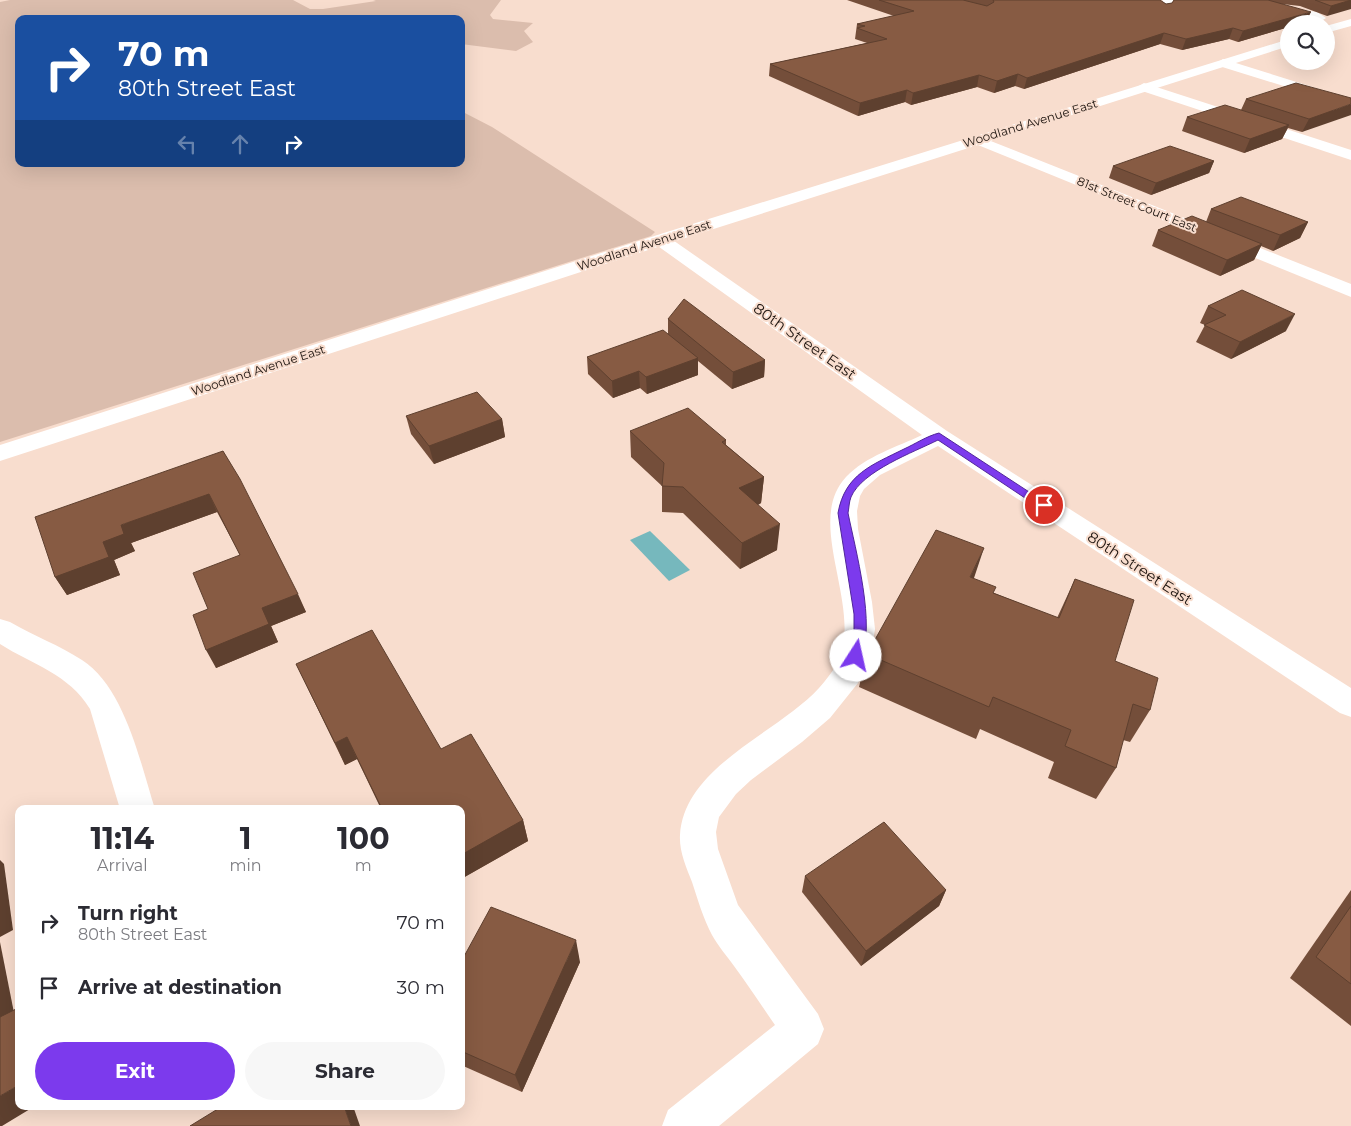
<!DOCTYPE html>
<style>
:root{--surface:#fff;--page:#f7f7f7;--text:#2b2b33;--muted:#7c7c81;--accent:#7c3aed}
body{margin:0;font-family:Montserrat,sans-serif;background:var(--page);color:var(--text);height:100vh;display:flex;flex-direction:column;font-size:19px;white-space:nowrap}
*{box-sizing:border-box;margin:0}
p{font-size:16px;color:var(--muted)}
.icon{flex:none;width:28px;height:28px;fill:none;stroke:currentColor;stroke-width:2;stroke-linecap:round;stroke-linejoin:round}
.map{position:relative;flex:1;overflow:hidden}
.drawer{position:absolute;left:15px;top:805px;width:450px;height:305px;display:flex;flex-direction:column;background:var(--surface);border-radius:10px;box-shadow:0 5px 20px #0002}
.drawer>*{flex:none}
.banner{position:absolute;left:15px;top:15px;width:450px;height:152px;border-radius:10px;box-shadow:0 5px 20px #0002;background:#1a4fa0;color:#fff;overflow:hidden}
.buttons{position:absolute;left:1280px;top:15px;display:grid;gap:10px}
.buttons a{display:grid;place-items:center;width:55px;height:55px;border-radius:50%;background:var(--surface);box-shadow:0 5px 20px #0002;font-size:25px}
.pin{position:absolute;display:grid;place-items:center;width:42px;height:42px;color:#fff;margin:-21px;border:2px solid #fff;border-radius:50%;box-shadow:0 1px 5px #0007}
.me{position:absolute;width:55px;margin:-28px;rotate:10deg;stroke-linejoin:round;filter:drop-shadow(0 0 4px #0008)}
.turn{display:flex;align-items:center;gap:18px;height:105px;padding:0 20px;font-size:22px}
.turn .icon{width:65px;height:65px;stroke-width:2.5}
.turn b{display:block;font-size:35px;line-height:42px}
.lanes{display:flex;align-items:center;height:48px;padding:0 20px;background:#0003;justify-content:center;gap:25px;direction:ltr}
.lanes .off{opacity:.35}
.eta{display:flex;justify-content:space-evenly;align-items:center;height:85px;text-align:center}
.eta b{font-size:30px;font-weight:700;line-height:35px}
.primary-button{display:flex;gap:10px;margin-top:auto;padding:10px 20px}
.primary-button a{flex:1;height:58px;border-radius:30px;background:var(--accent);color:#fff;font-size:20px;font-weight:700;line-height:58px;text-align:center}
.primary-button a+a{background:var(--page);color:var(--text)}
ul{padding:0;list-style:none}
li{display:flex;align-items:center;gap:15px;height:65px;padding:0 20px}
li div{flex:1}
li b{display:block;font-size:19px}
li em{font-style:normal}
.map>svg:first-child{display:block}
.green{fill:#dbbdad}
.water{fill:#76b8bd}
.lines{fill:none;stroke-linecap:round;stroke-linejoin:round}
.minor{fill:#fff;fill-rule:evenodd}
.tertiary{fill:#fff;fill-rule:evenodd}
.wall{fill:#744e3a}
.shaded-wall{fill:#5e402f}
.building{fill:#875b43;stroke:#5e402f}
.route{fill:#7c3aed;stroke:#51269a}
.labels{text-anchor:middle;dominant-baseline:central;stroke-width:4;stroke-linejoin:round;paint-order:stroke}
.far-street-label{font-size:12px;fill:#1d140f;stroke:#f8ddce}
.street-label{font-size:15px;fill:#1d140f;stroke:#f8ddce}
</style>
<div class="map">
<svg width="1351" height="1126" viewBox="0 0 1351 1126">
<rect width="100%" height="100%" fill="#f8ddce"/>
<!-- green -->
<polygon class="green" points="10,0 293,0 310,9 323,9 376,1 373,0 501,0 490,15 493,19 533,23 524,31 533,42 516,51 461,44 461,19 19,19 19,164 461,164 461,111 492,127 655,232 651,236 0,442 0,2"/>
<!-- water -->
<polygon class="water" points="650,531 690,570 669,581 630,540"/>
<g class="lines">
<!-- minor -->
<g class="minor">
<polygon points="1163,0 1177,0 1172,3 1167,12 1163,13 1158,10"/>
<path d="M 1292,8 L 1317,12 L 1326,18 C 1317,26 1295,19 1287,11 Z"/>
<polygon points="1223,59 1351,99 1351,107 1219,66 1217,63"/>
<polygon points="1144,83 1351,150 1351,160 1139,90 1137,87"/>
<polygon points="978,136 1351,284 1351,297 973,143 971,140 973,137"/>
<path d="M 661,235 L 667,236 L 947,431 L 1351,688 L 1351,717 L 1340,713 L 938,446 L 880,475 L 864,489 L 860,496 L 857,511 L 858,529 L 872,602 L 875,629 L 871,655 L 858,683 L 830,718 L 802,742 L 751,780 L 736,794 L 719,817 L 716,832 L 718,849 L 738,905 L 818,1014 L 824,1029 L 818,1044 L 719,1126 L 662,1126 L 668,1110 L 775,1025 C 761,1005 748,985 734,966 C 727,956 718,946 712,935 C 703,918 698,900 692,882 C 686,867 679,851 680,835 C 684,766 778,733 819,688 C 826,680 834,670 839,660 C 862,604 804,522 846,477 C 866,456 897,447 922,435 L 655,244 L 652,240 L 655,236 Z"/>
<path d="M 0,619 L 10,622 C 34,636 59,645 82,660 C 125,688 140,762 155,809 L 120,809 L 90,709 C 69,674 33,665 0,644 Z"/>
</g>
<!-- tertiary -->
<g class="tertiary">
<polygon points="1351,19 1351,26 1326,33 1326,26"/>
<polygon points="1289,39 1289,46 682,239 0,461 0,445 670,231"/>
</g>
</g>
<!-- wall -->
<g class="wall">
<polygon points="847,0 1161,0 1161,1 1166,4 1172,3 1174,0 1351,0 1327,16 1300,6 1282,4 1306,22 1289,24 1289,27 1238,42 1229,39 1182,50 1160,44 1024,89 1015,86 994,93 977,87 911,105 905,102 858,116 769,76 770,64 867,43 855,39 857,24 894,16"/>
<polygon points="1351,98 1302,132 1288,128 1282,139 1244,153 1182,131 1187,117 1241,110 1246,99"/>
<polygon points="1214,161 1209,173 1151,195 1109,178 1113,166"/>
<polygon points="1211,209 1308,222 1300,238 1273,251 1261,246 1254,260 1220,276 1152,246 1158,230 1206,222"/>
<polygon points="1208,306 1286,331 1231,359 1196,342 1205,325 1200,323"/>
<polygon points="668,319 765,360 764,377 732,389 698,361 698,375 647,394 640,388 613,398 588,374 587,357 668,334"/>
<polygon points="406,416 502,419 505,437 434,464 411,434"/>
<polygon points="630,431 726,440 726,445 764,477 761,503 758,505 777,550 740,569 683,513 662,512 662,486 631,457"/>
<polygon points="223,451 306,612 271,626 278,642 216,668 208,609 240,555 217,512 131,543 135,551 114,560 120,575 67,595 55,577"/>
<polygon points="974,579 994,593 1057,618 1075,579 1115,661 1150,710 1130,742 1123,740 1116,768 1096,799 1048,778 1054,762 980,729 976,739 859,687 867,654"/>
<polygon points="296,664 441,749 523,820 528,841 461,879 461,809 381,809 357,759 345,765"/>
<polygon points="805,876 946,890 939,906 861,966 802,892"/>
<polygon points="1351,890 1351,1026 1290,978"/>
<polygon points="461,962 580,962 522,1092 461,1065"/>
</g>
<!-- shaded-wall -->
<g class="shaded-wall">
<polygon points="1351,0 1351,9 1327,16 1331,6"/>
<polygon points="1311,12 1306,22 1300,24 1289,24 1289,27 1238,42 1243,31"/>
<polygon points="1233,28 1229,39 1182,50 1186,39"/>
<polygon points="1164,33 1160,44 1024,89 1027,78"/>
<polygon points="1018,74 1015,86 994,93 997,81"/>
<polygon points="979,75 977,87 911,105 913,93"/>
<polygon points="907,90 905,102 858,116 860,103"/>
<polygon points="1351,104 1351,115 1302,132 1309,119"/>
<polygon points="1289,125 1282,139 1244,153 1250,139"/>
<polygon points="1214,161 1209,173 1151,195 1156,183"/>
<polygon points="1308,222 1300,238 1273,251 1280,235"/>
<polygon points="1262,244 1254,260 1220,276 1227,260"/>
<polygon points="1295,314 1286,331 1231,359 1240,342"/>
<polygon points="698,358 698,375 647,394 646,377"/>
<polygon points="765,360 764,377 732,389 733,372"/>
<polygon points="639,371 640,388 613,398 612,381"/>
<polygon points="502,419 505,437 434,464 429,446"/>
<polygon points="764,477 761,503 738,514 739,488"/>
<polygon points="209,494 217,512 131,543 135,551 114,560 120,575 67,595 55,577 103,542 121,525"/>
<polygon points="780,524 777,550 740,569 742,543"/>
<polygon points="984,548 973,581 970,577"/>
<polygon points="298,594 306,612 271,626 278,642 216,668 206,650 262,608"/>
<polygon points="347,737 357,759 345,765 335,743"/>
<polygon points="523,820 528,841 461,879 461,855"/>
<polygon points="0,860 4,864 13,930 0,937"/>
<polygon points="946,890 939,906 861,966 866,951"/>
<polygon points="576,940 580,962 522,1092 515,1075"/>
<polygon points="0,942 19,1038 0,1026"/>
<polygon points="16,1009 19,1011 19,1024"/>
<polygon points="19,1085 19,1106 35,1106 2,1126 0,1126 0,1096"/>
<polygon points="344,1106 353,1106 360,1126 351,1126"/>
</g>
<!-- building -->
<g class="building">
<polygon points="879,0 963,0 987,6 994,2 993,0 1160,0 1166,4 1172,3 1174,0 1268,0 1311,12 1243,31 1233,28 1186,39 1164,33 1027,78 1018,74 997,81 979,75 913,93 907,90 860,103 770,64 887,39 857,28 865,26 857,24 914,11"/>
<polygon points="1315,0 1351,0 1331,6"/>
<polygon points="1296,83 1351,98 1351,104 1309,119 1246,99"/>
<polygon points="1225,105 1289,125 1250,139 1187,117"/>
<polygon points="1170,146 1214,161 1156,183 1113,166"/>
<polygon points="1241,197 1308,222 1280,235 1211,209"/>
<polygon points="1192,216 1262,244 1227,260 1158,230"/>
<polygon points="1242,290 1295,314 1240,342 1204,325 1226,315 1208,306"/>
<polygon points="684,299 765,360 733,372 668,319"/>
<polygon points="663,330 698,358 646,377 639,371 612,381 587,357"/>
<polygon points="477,392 502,419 429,446 406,416"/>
<polygon points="688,408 726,440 722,442 764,477 739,488 780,524 742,543 683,487 662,486 664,463 630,431"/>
<polygon points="223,451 240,479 298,594 262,608 269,624 206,650 193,615 208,609 193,573 240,555 209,494 121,525 124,534 103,542 109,557 55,577 35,517"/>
<polygon points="936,530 984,548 970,577 996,587 993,593 1059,618 1075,579 1134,600 1115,661 1158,678 1150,710 1133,704 1116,768 1065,746 1071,730 993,697 989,707 867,654"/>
<polygon points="372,630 441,749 471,734 523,820 461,855 461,809 382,809 347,737 335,743 296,664"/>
<polygon points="884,822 946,890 866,951 805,876"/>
<polygon points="1351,906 1351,984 1316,957"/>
<polygon points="491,907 576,940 515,1075 461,1051 461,962"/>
<polygon points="16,1009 19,1024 19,1085 0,1096 0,1017"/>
<polygon points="221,1106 344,1106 351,1126 190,1126 221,1107"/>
</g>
<!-- route -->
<path class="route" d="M 939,433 L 1049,505 L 1044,509 L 1040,508 L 938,440 C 914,452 862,471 851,497 C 849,502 849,508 848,513 C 855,548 877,628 860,659 L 851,659 L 850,656 L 854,634 L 854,614 L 838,513 C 845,474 872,465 904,449 C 915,444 927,436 939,433 Z"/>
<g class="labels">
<!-- far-street labels -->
<g class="far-street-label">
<text transform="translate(1030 123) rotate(-17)">Woodland Avenue East</text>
<text transform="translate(1137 204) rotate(22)">81st Street Court East</text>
<text transform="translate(644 245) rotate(-18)">Woodland Avenue East</text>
<text transform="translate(258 370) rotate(-18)">Woodland Avenue East</text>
</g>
<!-- street labels -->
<g class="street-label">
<text transform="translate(805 341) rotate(35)">80th Street East</text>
<text transform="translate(1140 568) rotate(33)">80th Street East</text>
</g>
</g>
</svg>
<div class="buttons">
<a><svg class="icon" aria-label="search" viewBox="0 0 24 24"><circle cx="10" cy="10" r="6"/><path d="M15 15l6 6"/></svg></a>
</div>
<div class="pin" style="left:1044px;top:505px;background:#d93025"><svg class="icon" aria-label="arrive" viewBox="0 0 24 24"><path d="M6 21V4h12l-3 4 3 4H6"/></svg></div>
<svg class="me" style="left:856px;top:656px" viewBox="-20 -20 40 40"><circle r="19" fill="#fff"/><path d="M0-13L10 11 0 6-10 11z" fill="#7c3aed"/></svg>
<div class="banner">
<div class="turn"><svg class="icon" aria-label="right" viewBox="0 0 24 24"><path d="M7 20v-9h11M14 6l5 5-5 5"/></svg><div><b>70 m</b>80th Street East</div></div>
<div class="lanes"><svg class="icon off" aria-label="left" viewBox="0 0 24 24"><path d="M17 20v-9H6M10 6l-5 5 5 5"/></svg><svg class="icon off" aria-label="ahead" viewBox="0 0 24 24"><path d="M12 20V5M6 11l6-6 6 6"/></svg><svg class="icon" aria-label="right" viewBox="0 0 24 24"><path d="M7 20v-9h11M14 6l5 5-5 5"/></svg></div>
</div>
<section class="drawer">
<div class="eta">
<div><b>11:14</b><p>Arrival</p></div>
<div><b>1</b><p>min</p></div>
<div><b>100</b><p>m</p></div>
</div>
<ul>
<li><svg class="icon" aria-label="right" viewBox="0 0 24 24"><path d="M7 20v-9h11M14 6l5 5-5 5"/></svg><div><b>Turn right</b><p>80th Street East</p></div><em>70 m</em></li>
<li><svg class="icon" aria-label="arrive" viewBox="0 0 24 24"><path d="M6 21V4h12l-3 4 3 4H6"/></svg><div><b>Arrive at destination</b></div><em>30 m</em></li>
</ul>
<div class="primary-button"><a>Exit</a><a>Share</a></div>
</section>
</div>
